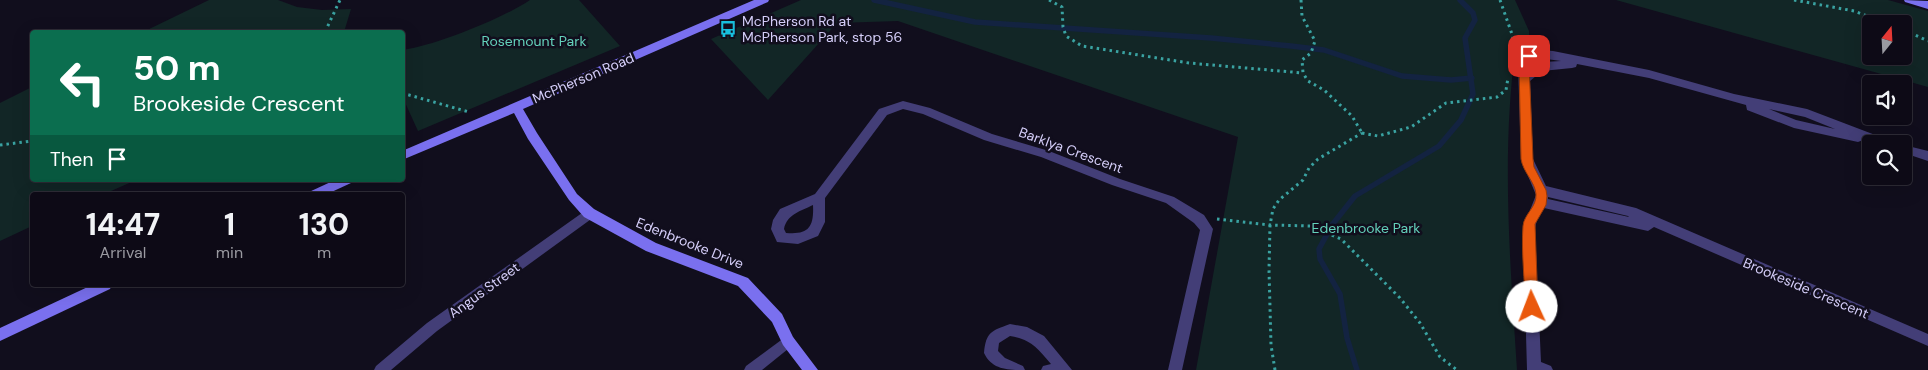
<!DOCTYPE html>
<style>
:root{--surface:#0d0a16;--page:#1b1823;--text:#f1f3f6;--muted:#9a9aa1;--line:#2d2b35}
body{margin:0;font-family:"DM Sans",sans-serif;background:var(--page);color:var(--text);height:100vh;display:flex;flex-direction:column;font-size:19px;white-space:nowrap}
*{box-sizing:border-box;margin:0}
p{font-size:16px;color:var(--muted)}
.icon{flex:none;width:28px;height:28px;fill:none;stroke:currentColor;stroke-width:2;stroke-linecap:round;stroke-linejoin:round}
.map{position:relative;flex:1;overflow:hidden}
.panel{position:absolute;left:30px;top:192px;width:375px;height:95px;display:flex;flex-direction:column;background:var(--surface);border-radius:5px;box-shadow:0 5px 20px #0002,0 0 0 1px var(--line)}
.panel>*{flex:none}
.top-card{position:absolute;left:30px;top:30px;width:375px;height:152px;border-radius:5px;box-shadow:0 5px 20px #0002,0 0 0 1px var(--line);background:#0b6e4f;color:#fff;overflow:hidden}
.needle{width:32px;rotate:18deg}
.buttons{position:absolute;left:1862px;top:15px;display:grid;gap:10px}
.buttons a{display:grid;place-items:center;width:50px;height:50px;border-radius:5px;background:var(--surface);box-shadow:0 5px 20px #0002,0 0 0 1px var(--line);font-size:25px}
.pin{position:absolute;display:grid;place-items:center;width:42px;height:42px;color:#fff;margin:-21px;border-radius:10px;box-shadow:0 2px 8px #0006}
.me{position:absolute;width:55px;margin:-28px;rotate:358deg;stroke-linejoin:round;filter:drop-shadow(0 0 4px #0008)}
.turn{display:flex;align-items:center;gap:18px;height:105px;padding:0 20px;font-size:22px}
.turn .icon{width:65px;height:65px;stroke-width:2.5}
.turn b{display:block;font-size:35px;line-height:42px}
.then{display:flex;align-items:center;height:48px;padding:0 20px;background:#0003;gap:10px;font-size:19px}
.eta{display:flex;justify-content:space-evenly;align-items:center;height:85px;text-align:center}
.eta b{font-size:30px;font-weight:800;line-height:35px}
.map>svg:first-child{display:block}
.green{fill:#122626;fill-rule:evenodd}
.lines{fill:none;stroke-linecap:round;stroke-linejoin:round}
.stream{stroke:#132341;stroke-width:5.5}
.path{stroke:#3aa3a2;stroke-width:3;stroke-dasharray:2.5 4;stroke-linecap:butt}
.street{fill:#433e77;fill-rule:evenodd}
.secondary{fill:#7a70ef;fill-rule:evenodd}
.route{fill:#ea580c;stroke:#983908}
.labels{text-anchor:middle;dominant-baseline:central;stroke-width:5;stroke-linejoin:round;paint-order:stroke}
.poi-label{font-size:14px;fill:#d6cffa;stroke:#110e1d;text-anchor:start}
.park-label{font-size:14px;fill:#64d1bb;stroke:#110e1d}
.street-label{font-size:14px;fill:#d6cffa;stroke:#110e1d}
</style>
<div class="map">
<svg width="1928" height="370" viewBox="0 0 1928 370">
<rect width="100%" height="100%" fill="#110e1d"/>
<!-- green -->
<g class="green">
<polygon points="209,0 278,0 297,7 322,10 351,9 344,32 143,32"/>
<path d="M 530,0 L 579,0 L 620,46 L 418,131 L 403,98 L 403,50 C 434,46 504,18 530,0 Z"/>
<path d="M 801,0 L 1515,0 L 1529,31 L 1529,41 L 1516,44 C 1501,153 1510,261 1517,370 L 1196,370 L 1238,137 L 898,21 L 837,23 L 768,100 L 711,39 Z"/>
<path d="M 1616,0 L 1888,0 L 1928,11 L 1928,87 ZM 1871,24 L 1904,24 L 1904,56 L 1871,56 Z"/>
<polygon points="32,87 32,180 136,180 102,195 32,195 32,226 0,241 0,103"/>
</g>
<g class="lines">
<!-- stream -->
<g class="stream">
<polyline points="874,0 975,22 1211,38 1291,46 1324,50 1402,76 1451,80 1472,78"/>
<polyline points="1357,370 1347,338 1340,294 1320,259 1319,249 1332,225 1355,196 1439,146 1461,120 1473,94 1465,38 1475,20 1473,13 1460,0"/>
</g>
<!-- path -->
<g class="path">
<polyline points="1049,0 1062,7 1063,27 1066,36 1082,46 1189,63 1303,73"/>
<polyline points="1301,0 1302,16 1315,41 1311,53 1302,60 1303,73 1308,81 1324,90 1352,116 1362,133"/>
<polyline points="1500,0 1513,37 1511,57"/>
<polyline points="1794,0 1854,11 1888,24"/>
<polyline points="1904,30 1928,41"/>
<polyline points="325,32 340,0"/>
<polyline points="402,93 469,112"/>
<polyline points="1362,133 1378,136 1411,127 1446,103 1497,97 1506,90 1508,78"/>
<polyline points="0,145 32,141"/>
<polyline points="1217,219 1270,225 1310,226 1341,239 1400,298 1420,323 1440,357 1457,370"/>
<polyline points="1275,370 1271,345 1269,270 1270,225 1273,209 1279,200 1303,180 1309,168 1318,159 1362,133"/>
</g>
<!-- street -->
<g class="street">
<path d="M 1539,50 L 1553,51 L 1649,70 L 1734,94 L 1807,109 L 1891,141 L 1893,144 L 1874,144 L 1863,140 L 1858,142 L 1794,128 L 1747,110 L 1746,105 L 1649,78 L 1577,64 L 1576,67 L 1572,68 L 1542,71 L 1530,81 L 1533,159 L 1546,186 L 1636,208 L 1928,334 L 1928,346 L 1654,227 L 1648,231 L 1544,208 L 1537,220 L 1535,228 L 1541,362 L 1551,366 L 1553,370 L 1527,370 L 1523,228 L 1536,195 L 1521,159 L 1518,64 L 1524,53 ZM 1539,58 L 1561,61 L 1544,62 L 1530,68 L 1532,59 ZM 1769,109 L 1805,117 L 1835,129 L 1796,120 ZM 1548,197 L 1628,216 L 1629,217 L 1548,199 Z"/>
<path d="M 903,101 L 930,108 L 992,134 L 1049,151 L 1120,179 L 1174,197 L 1204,215 L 1213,229 L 1182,370 L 1168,370 L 1200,230 L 1194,223 L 1166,203 L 1112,185 L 1041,157 L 984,140 L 923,114 L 903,109 L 887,115 L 825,198 L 825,222 L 818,236 L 798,244 L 777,242 L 771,229 L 773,220 L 780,209 L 815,194 L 879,109 ZM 813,205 C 814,227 809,235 786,233 L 784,229 C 787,214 801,211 813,205 Z"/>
<polygon points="1904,145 1928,151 1928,161 1904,153"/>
<polygon points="589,208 594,209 595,213 594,217 437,331 391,370 374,370 376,366 427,323"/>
<path d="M 1010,324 L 1027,327 L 1044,336 L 1072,370 L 1041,370 L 1043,366 L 1051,364 C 1037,348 1032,340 1010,336 L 999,343 L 998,351 L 1005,358 L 1023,366 L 1025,370 C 1008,370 992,370 984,353 C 986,332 991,331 1010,324 Z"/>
<polygon points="788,335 793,337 795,341 793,345 762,370 744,370 746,366"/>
</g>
<!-- secondary -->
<g class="secondary">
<polygon points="754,0 769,0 768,2 523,109 537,133 577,194 594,209 656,243 748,278 782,314 793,337 818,370 802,370 783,345 772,322 738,286 646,251 584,217 569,200 528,139 514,113 402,160 402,151"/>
<polygon points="1904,0 1928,1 1928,9 1905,2"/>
<polygon points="335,180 353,180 351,183 325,195 307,195 309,192"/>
<polygon points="92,285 112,285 110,289 0,341 0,328"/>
</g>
</g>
<!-- route -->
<path class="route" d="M 1529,52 L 1534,56 L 1529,64 L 1533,159 L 1534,167 L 1546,190 L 1547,196 L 1546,205 L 1535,224 L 1538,307 L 1536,310 L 1532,312 L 1527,310 L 1525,307 C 1525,280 1521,252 1523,226 C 1524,214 1537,207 1536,194 C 1535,182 1523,172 1521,159 L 1519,64 L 1526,53 Z"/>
<!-- icons -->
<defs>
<g id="bus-bare" transform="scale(1.35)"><path d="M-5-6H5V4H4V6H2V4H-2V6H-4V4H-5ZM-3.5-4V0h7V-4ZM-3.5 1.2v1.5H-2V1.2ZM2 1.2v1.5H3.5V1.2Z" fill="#18bfdd" stroke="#110e1d" stroke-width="2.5" paint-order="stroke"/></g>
</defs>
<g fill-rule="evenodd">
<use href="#bus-bare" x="728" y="29"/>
</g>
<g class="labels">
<!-- poi labels -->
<g class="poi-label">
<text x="742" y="21">McPherson Rd at<tspan x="742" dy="16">McPherson Park, stop 56</tspan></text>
</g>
<!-- park labels -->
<g class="park-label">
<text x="534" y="41">Rosemount Park</text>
<text x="1366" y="228">Edenbrooke Park</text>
</g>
<!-- street labels -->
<g class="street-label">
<text transform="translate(583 78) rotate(-23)">McPherson Road</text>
<text transform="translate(1071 150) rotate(20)">Barklya Crescent</text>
<text transform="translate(690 243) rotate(22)">Edenbrooke Drive</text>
<text transform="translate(1806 288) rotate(23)">Brookeside Crescent</text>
<text transform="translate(484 290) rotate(-36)">Angus Street</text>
</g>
</g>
</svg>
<div class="buttons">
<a><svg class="needle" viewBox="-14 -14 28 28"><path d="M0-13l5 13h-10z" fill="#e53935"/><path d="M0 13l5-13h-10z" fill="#9a9aa1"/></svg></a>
<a><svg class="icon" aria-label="sound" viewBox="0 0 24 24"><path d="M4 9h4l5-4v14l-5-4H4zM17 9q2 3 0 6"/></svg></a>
<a><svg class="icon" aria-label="search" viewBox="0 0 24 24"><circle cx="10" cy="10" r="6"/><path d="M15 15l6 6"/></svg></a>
</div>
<div class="pin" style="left:1529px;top:56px;background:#d93025"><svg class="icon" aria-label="arrive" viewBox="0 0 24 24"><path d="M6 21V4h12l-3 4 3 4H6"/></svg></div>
<svg class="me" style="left:1532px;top:307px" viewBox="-20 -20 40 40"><circle r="19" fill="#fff"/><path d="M0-13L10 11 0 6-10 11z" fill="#ea580c"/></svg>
<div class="top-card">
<div class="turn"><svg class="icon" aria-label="left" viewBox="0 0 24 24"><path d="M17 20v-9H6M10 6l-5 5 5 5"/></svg><div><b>50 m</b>Brookeside Crescent</div></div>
<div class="then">Then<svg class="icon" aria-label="arrive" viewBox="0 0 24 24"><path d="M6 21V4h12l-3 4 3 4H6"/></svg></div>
</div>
<section class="panel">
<div class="eta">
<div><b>14:47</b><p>Arrival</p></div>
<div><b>1</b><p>min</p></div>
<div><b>130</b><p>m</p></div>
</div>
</section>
</div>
